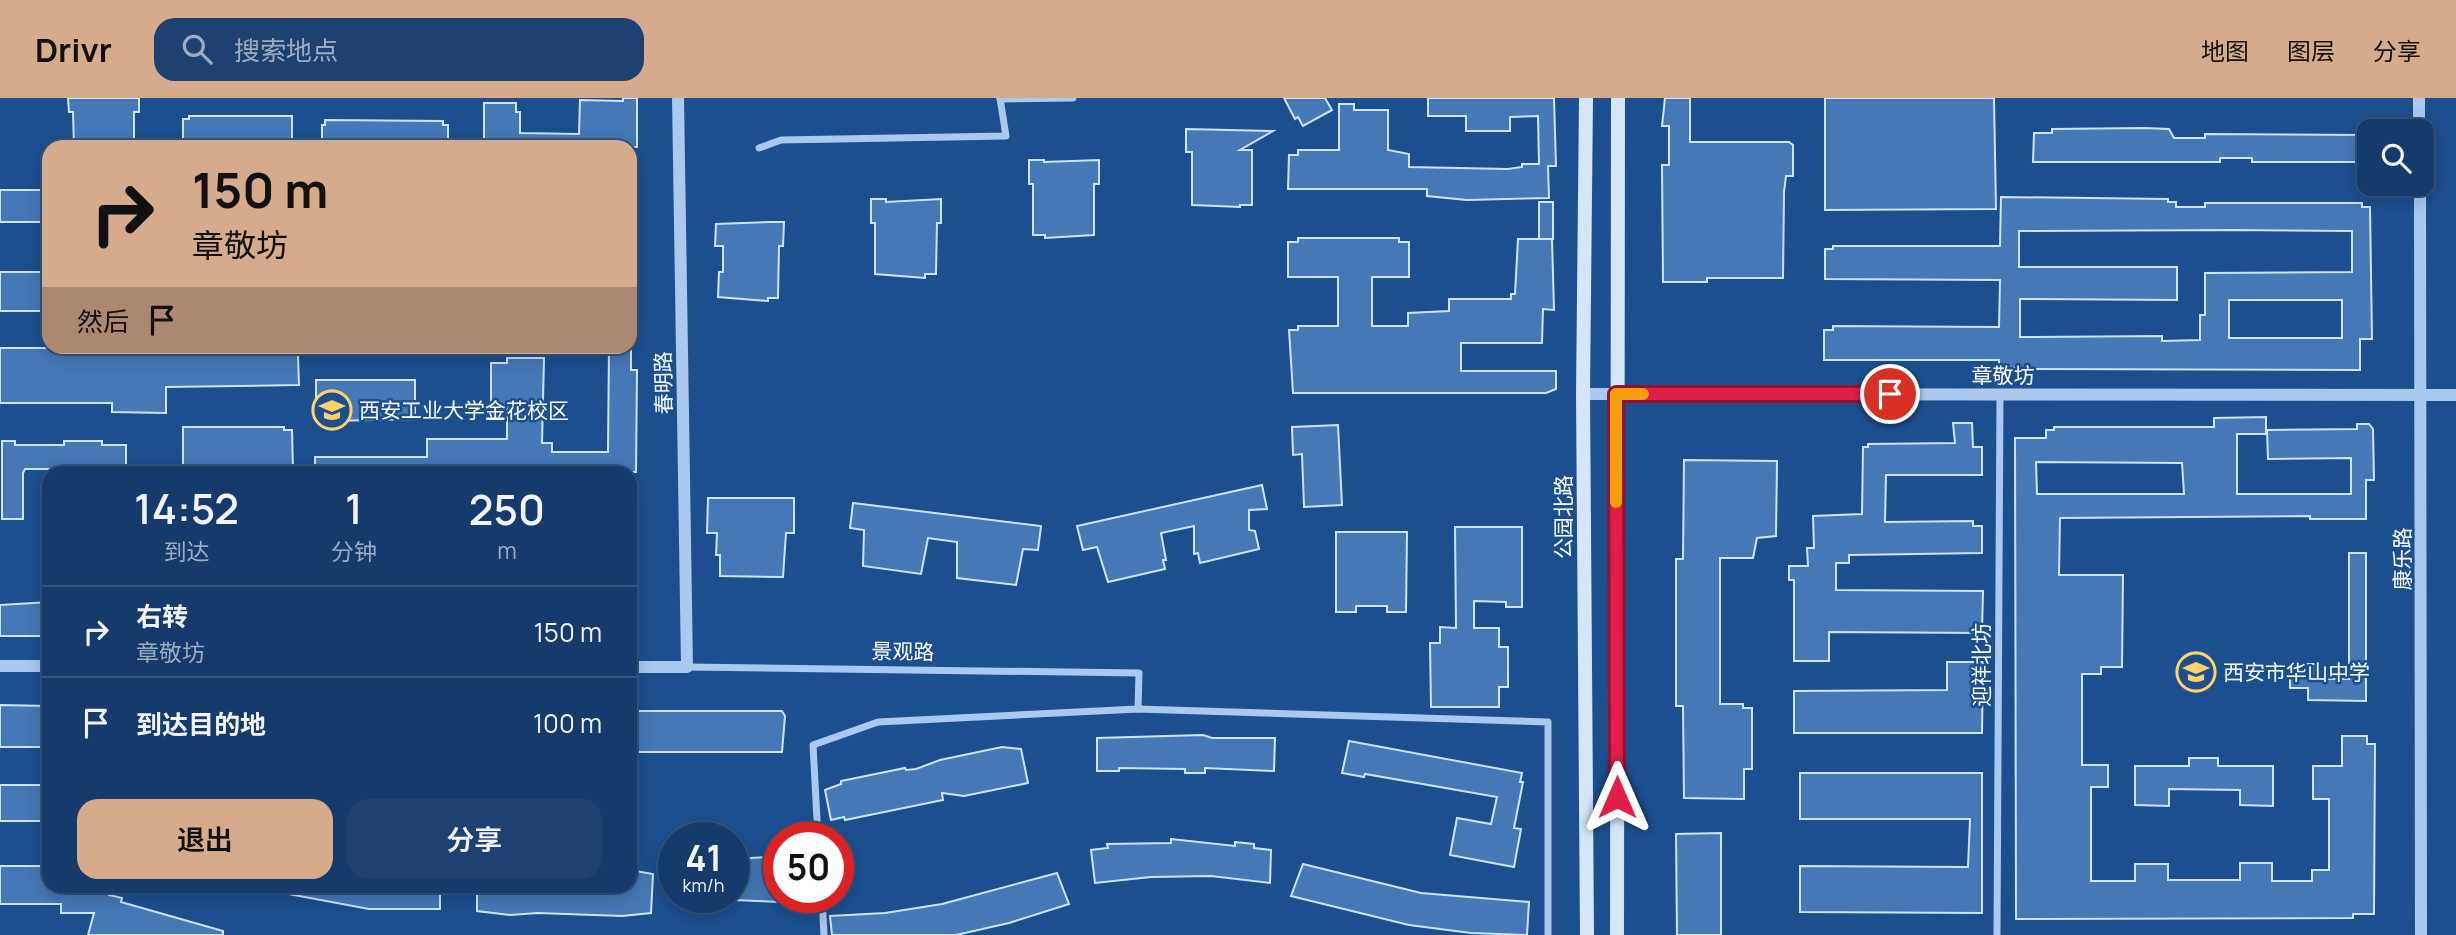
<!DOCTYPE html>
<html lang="zh">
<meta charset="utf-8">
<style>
:root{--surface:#143b6b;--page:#1d4271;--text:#f1f3f6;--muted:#9dadc1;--line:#33557e;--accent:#d6ab8b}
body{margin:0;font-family:Manrope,"Noto Sans SC",sans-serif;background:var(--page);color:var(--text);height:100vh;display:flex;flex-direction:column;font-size:26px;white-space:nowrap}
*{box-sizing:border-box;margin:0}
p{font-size:23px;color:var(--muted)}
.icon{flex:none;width:38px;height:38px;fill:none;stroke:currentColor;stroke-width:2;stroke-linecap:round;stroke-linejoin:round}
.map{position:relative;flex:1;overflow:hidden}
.drawer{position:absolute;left:42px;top:368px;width:595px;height:427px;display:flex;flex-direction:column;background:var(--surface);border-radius:21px;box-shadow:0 4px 18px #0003,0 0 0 2px var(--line)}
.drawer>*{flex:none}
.hud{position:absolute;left:42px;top:42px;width:595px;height:214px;border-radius:21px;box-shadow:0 4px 18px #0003,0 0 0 2px var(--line);background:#d6ab8b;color:#111;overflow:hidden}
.controls{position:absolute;left:2357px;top:21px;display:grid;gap:14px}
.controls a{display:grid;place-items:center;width:77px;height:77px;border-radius:14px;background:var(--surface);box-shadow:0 4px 18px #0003,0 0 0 2px var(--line);font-size:35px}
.speed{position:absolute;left:658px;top:724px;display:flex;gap:14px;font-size:35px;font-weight:700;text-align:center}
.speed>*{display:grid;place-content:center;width:91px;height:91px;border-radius:50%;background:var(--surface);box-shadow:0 4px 18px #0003,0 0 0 2px var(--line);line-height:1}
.speed small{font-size:18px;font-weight:400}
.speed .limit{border:10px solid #d22;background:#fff;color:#111}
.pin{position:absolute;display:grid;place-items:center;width:60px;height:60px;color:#fff;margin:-30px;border:4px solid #fff;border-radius:50%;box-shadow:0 2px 7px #0007}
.me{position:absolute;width:77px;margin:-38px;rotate:0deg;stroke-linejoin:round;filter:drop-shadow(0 0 5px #0008)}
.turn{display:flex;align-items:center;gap:24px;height:147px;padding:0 35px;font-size:32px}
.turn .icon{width:91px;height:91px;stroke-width:2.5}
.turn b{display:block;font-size:49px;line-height:60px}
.then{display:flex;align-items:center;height:66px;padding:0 35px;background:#0003;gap:14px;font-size:26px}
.eta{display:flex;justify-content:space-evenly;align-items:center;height:119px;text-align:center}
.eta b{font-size:42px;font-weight:600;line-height:49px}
.cta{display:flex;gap:14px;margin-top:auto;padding:14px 35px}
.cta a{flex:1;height:80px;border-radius:21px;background:var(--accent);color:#111;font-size:28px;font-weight:600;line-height:80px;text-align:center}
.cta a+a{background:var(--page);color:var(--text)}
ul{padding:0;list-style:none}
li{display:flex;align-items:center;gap:21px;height:91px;padding:0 35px;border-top:2px solid var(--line)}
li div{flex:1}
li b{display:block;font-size:26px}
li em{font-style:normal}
header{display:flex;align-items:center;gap:42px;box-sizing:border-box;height:98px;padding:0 35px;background:var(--accent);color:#111}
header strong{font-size:33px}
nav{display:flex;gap:38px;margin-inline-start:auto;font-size:24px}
.search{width:490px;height:63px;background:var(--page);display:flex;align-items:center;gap:18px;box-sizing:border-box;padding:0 24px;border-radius:21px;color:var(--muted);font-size:26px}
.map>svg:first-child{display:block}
.building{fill:#4478b7;stroke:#cfe3fa;stroke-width:2;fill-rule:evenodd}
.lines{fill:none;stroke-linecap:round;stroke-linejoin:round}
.minor{stroke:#a9c9ee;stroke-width:7}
.tertiary{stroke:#a9c9ee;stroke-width:12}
.secondary{stroke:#d6e6fa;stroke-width:14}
.route-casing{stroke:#92132f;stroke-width:18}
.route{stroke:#e11d48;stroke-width:12}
.slow{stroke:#f59e0b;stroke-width:12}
.labels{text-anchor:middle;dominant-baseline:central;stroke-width:5;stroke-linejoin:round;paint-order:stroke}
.street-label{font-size:21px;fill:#fff;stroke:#1b4f8f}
.poi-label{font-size:21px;fill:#fff;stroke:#1b4f8f;text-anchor:start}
</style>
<header>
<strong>Drivr</strong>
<div class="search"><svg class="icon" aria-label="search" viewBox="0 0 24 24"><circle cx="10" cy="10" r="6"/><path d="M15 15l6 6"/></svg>搜索地点</div>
<nav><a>地图</a><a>图层</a><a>分享</a></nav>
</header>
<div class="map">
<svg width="2456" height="837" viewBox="0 0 2456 837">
<rect width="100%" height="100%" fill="#1b4f8f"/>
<!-- building -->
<g class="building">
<polygon points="68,0 139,0 139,14 134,14 134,49 74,49 73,14 69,14"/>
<polygon points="623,0 637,0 637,49 484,49 484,5 516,5 516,14 520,14 520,35 579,36 580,2 623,3"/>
<polygon points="1284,0 1325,0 1332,12 1303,28 1298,19 1295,21"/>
<polygon points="1428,0 1554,0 1556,68 1548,68 1549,100 1467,102 1427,98 1427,91 1288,91 1289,57 1298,57 1298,52 1339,52 1339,6 1354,6 1354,12 1388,12 1388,52 1409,56 1409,69 1508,71 1522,69 1522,66 1539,66 1538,18 1510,19 1510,33 1466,33 1466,18 1428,18"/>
<polygon points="1665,0 1690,0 1690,44 1789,44 1793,47 1793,78 1786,78 1784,94 1783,180 1707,180 1707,184 1663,184 1662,67 1669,67 1669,28 1662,28"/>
<polygon points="1825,0 1994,0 1996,111 1825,112"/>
<polygon points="189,18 292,18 292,49 183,49 183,21 189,21"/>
<polygon points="325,22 443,23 443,27 448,27 448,49 322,49 322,27 325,27"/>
<polygon points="2144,30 2169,31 2174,40 2205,40 2205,36 2370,37 2370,64 2252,64 2252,60 2220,60 2220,64 2033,64 2034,35 2052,35 2052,31"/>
<polygon points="1186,31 1273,33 1240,52 1252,52 1252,107 1240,107 1240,109 1192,107 1192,54 1186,54"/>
<polygon points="1029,62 1044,62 1044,64 1099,62 1099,86 1094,86 1094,137 1045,140 1045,137 1033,137 1033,86 1029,86"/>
<rect x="0" y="92" width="49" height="32"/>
<path d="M 2001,99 L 2168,101 L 2168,104 L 2176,104 L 2176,109 L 2205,109 L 2205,105 L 2362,105 L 2362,109 L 2370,109 L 2372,241 L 2360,241 L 2360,272 L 2029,271 L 1999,269 L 1999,262 L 1824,262 L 1824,232 L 1833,232 L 1833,228 L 1999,229 L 2000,182 L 1825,181 L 1825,151 L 1833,151 L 1833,148 L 2000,148 ZM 2233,132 L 2352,133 L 2352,174 L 2205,175 L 2205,217 L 2200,217 L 2200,242 L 2162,243 L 2162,238 L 2020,239 L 2020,201 L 2177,202 L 2177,169 L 2019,169 L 2019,133 ZM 2229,202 L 2342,202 L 2342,240 L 2229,240 Z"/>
<polygon points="871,101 886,101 886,104 941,101 941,125 937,125 936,176 925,176 925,180 875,176 875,125 871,125"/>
<rect x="1539" y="104" width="14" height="37"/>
<polygon points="769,124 784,124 783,148 779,148 778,200 768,200 768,203 718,199 719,174 723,174 723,148 715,148 716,126"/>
<polygon points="1298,140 1399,140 1399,144 1409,144 1409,179 1372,179 1372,228 1408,228 1408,215 1449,213 1449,201 1511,201 1511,196 1515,196 1518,141 1552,141 1554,212 1543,211 1542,245 1461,245 1461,273 1556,273 1556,291 1546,295 1293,295 1289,232 1298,232 1298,228 1338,228 1338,179 1288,179 1288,144 1298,144"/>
<rect x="0" y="174" width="44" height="39"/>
<polygon points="609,249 631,249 631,272 637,272 636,374 315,374 315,359 427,359 427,341 507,341 507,307 491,307 491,265 507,265 507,260 544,260 542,345 552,345 552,354 608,354"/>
<polygon points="0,250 166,250 166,257 298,257 299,287 166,289 166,315 112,314 112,305 0,305"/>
<polygon points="316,282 415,282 415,321 331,323 331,320 316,320"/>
<path d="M 2266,319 L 2266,336 L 2237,336 L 2237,396 L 2351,396 L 2351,360 L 2268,361 L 2267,332 L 2357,331 L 2357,326 L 2369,326 L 2373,331 L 2374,382 L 2366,382 L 2366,421 L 2310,421 L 2310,418 L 2060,420 L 2059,477 L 2123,477 L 2122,569 L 2101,569 L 2101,576 L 2082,576 L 2082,667 L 2108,667 L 2108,689 L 2091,689 L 2091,783 L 2135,783 L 2135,766 L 2168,766 L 2168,782 L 2240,782 L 2240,765 L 2272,765 L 2272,783 L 2312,783 L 2312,772 L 2329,772 L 2329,701 L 2313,701 L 2313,668 L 2342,668 L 2342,638 L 2367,638 L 2367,646 L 2375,646 L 2374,816 L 2353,816 L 2353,820 L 2016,821 L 2015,340 L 2046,340 L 2046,332 L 2054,332 L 2054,329 L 2214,329 L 2214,320 ZM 2036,364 L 2182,365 L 2184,396 L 2037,396 Z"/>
<polygon points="1953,325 1972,325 1973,349 1982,349 1982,377 1886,377 1885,424 1973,423 1973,428 1982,428 1982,455 1849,457 1849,465 1836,465 1836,492 1983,493 1982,535 1829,534 1829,563 1794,563 1794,482 1789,482 1789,468 1808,468 1807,450 1814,450 1813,418 1862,416 1863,349 1868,349 1868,346 1955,345"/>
<polygon points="1338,327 1342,407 1304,409 1302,356 1293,357 1292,329"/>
<polygon points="183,329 284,329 284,332 292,332 293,371 284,371 284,374 191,374 191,371 183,371"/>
<polygon points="2,343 15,343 15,347 64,347 64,343 102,343 102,347 126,347 126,372 54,374 54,371 25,371 23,375 23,421 2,421"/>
<polygon points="1684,362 1777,363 1776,438 1757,440 1753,460 1720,460 1720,606 1743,606 1743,610 1752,610 1752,671 1744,671 1744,701 1684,700 1683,608 1676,608 1676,461 1683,461"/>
<polygon points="1262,387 1267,411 1249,412 1249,432 1255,433 1259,451 1200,465 1198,455 1194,456 1194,428 1161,435 1166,462 1163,462 1165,471 1108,484 1097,449 1083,452 1077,428"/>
<polygon points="708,400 794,400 794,435 786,435 783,479 720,478 720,457 716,457 717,435 707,435"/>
<polygon points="853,405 1041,428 1038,452 1023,451 1016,487 957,480 957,444 928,440 921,476 863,468 864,432 850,430"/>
<polygon points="1455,429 1522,429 1522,509 1506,509 1506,504 1474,503 1474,530 1499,530 1499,549 1508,549 1508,589 1499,589 1499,609 1431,609 1430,545 1440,545 1440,529 1456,530"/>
<polygon points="1336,434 1407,434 1406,514 1387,514 1387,508 1356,508 1356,514 1336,514"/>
<polygon points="2349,455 2366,455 2366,603 2308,602 2308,590 2290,590 2290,566 2319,566 2319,581 2349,581"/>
<polygon points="49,504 49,538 0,538 0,507"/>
<polygon points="1947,564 1983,564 1982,635 1794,635 1794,593 1947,592"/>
<polygon points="0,607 49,608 49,649 0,649"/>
<polygon points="630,613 782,613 785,618 782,654 630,654"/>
<polygon points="1203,637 1212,640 1275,640 1274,673 1205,670 1205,675 1185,675 1185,671 1119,670 1119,673 1097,673 1097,640"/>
<polygon points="1349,643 1522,675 1520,684 1523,684 1514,730 1521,731 1514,769 1450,757 1457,720 1491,726 1497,699 1365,676 1364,679 1342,675"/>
<polygon points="1002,649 1021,651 1028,685 964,698 942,695 943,702 845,722 844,719 831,722 825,692 841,686 841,683 905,670 906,672 916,671 940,662"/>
<polygon points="2189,660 2218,660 2218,668 2273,668 2273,708 2240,707 2240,692 2169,691 2169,708 2135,707 2135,668 2189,668"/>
<polygon points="1800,675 1982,675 1982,815 1800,814 1800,768 1968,769 1970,721 1800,721"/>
<rect x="0" y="687" width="49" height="36"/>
<polygon points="1721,735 1721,837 1677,837 1676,736"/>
<polygon points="1171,741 1235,748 1235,744 1254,746 1254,750 1271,752 1270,785 1211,778 1151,779 1095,785 1091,752 1108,750 1107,746 1171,745"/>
<polygon points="769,759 779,760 779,804 733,802 733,761"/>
<polygon points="1303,766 1421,795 1529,804 1527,837 1471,835 1409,827 1291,798"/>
<polygon points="0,768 49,768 49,788 109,791 109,797 122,800 121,804 223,833 223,837 88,837 94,815 61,815 61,806 0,806"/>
<polygon points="630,772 653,776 651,815 622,818 538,815 510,817 477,813 477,788 630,788"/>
<polygon points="1057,775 1069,806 1009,825 956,837 832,837 830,818 885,815 942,806"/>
<polygon points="284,788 440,788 440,811 369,811 283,795"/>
</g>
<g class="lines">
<!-- minor -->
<g class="minor">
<polyline points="1000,1 1073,0"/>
<polyline points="759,50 781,42 1006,38 1000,0"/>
<polyline points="687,569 1139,575 1138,611"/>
<polyline points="818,740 813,647 878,624 1138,611 1548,624 1548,837"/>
<polyline points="822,800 824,837"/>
<polyline points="1997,837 2000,296"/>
</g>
<!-- tertiary -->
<g class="tertiary">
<polyline points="2419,0 2419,33"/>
<polyline points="2420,86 2421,837"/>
<polyline points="1583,296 2456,297"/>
<polyline points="0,568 49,568"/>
<polyline points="630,569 687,569 678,0"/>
</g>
<!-- secondary -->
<g class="secondary">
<polyline points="1586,0 1583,296 1587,837"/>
<polyline points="1617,837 1618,0"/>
</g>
</g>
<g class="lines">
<!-- route casing -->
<g class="route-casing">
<polyline id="route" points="1617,699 1616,296 1890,296"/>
</g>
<!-- route -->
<use href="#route" class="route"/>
<!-- slow -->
<polyline class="slow" points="1616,404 1616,296 1643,296"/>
</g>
<!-- icons -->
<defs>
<g id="university-ring" transform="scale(2.0125)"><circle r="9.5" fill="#1b4f8f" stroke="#ffd166" stroke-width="1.5"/><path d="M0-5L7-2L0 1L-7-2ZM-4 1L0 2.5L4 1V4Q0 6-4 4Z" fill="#ffd166"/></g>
<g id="school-ring" transform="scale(2.0125)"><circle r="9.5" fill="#1b4f8f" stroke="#ffd166" stroke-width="1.5"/><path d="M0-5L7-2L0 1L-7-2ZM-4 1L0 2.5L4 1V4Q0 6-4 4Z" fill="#ffd166"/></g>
</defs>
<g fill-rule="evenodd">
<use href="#university-ring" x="332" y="312"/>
<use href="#school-ring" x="2196" y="574"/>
</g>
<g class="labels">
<!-- street labels -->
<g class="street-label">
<text x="2003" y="277">章敬坊</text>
<text transform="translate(663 285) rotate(-91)">春明路</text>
<text transform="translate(1563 419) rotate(-90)">公园北路</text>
<text transform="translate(2402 461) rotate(-90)">康乐路</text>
<text transform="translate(903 553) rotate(1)">景观路</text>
<text transform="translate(1981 567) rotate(-90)">迎祥北坊</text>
</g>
<!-- poi labels -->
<g class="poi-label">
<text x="359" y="312">西安工业大学金花校区</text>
<text x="2223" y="574">西安市华山中学</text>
</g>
</g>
</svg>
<div class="controls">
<a><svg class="icon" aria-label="search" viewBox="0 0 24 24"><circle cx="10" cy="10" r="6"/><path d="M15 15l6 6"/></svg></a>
</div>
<div class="speed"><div>41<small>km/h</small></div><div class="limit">50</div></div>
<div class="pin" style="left:1890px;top:296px;background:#d93025"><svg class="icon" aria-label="arrive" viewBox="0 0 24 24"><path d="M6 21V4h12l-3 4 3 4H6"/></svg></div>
<svg class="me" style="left:1617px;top:699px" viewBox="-20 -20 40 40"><path d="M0-17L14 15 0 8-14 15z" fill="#e11d48" stroke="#fff" stroke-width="4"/></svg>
<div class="hud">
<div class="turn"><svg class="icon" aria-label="right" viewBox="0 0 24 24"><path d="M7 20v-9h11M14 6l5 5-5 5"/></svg><div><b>150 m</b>章敬坊</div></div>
<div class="then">然后<svg class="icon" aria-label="arrive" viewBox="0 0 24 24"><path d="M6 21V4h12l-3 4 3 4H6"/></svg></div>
</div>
<section class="drawer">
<div class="eta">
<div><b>14:52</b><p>到达</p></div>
<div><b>1</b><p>分钟</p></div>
<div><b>250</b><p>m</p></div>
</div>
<ul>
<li><svg class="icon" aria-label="right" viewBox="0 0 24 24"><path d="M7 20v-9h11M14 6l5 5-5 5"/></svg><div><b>右转</b><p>章敬坊</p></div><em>150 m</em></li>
<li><svg class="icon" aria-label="arrive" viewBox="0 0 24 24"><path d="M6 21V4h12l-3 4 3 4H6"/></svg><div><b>到达目的地</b></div><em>100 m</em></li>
</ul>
<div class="cta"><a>退出</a><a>分享</a></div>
</section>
</div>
